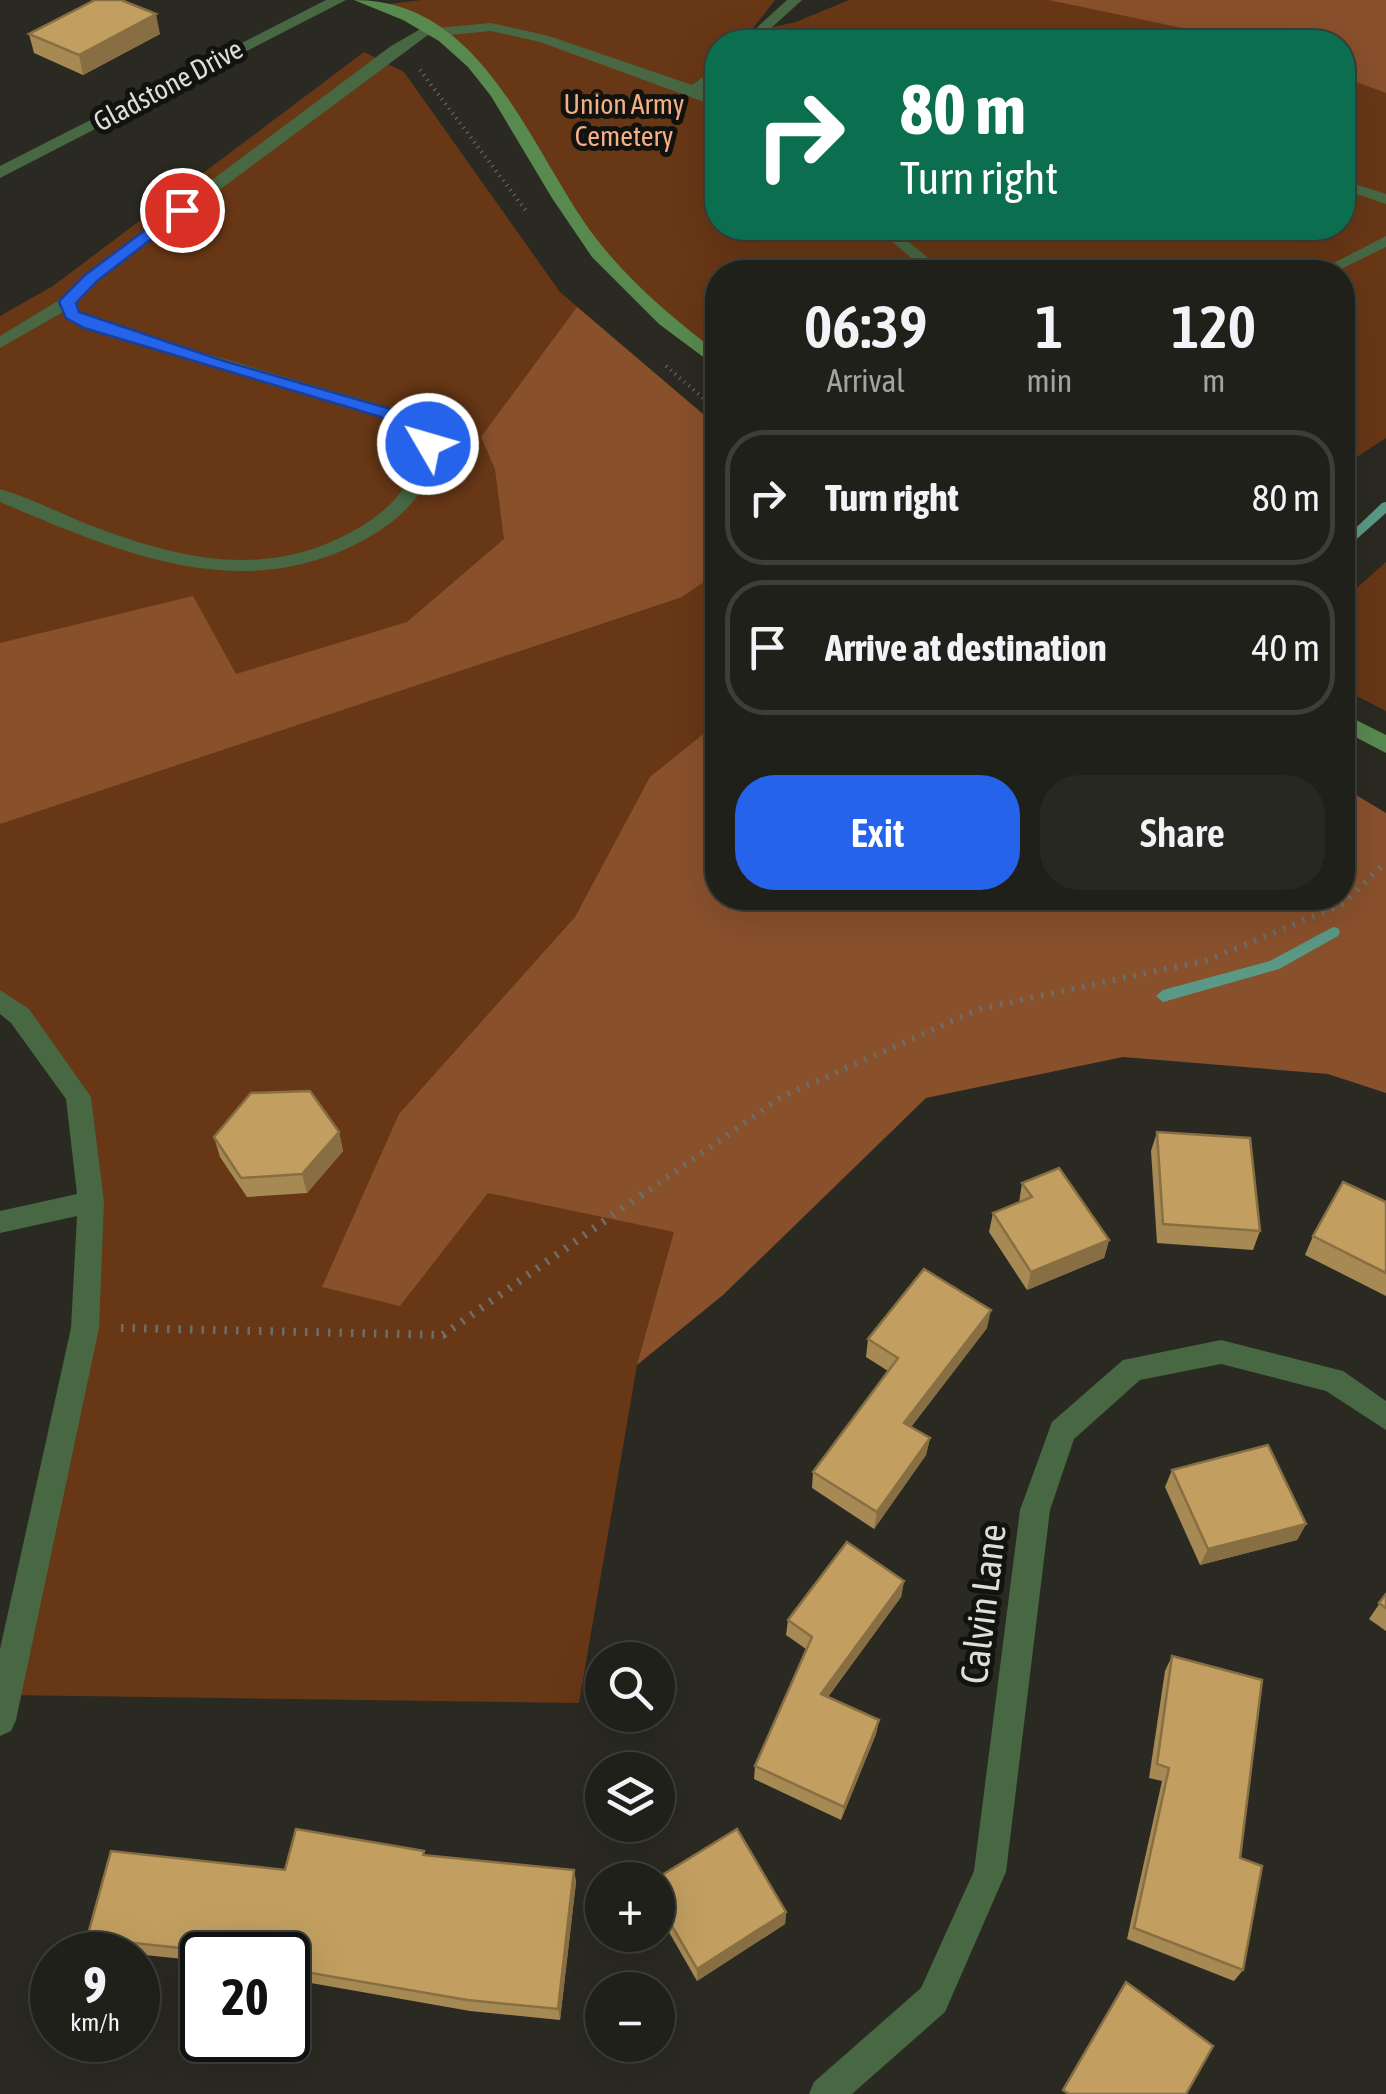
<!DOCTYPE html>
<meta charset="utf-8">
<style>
:root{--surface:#20201a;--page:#282823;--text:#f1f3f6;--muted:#a2a3a2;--line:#3d3e39;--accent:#2563eb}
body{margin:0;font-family:"Asap Condensed",sans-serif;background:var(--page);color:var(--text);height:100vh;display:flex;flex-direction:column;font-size:38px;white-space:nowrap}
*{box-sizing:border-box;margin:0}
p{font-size:32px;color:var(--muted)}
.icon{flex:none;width:55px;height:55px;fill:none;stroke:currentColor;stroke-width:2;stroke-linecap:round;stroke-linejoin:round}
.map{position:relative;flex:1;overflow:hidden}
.sheet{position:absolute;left:705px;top:260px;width:650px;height:650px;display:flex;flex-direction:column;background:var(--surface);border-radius:40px;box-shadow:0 10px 40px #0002,0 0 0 2px var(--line)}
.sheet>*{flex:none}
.hud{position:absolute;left:705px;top:30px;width:650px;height:210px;border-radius:40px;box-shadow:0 10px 40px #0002,0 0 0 2px var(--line);background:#0b6e4f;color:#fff;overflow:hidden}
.controls{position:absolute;left:585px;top:1642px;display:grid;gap:20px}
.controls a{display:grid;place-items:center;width:90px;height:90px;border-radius:50%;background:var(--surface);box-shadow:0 10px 40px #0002,0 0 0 2px var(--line);font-size:50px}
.speed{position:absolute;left:30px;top:1932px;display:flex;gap:20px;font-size:50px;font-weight:700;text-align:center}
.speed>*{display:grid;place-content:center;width:130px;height:130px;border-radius:50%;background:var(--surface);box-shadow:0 10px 40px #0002,0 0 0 2px var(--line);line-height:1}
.speed small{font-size:25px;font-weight:400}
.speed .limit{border:5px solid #111;border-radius:15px;background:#fff;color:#111}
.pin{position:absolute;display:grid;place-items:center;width:85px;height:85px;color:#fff;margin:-42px;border:5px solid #fff;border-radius:50%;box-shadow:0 2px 10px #0007}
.me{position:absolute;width:110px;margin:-55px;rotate:308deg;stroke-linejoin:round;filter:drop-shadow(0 0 8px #0008)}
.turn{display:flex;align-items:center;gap:35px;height:210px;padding:0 30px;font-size:45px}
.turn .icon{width:130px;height:130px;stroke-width:2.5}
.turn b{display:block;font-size:70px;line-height:85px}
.eta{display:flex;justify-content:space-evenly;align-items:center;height:170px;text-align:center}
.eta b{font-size:60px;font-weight:600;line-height:70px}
.button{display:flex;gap:20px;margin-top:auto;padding:20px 30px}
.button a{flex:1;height:115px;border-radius:40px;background:var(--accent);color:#fff;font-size:40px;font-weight:600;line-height:115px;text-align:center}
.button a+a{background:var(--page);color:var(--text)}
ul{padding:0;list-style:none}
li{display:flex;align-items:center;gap:30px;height:135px;margin:0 20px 15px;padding:0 10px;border:5px solid var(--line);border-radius:40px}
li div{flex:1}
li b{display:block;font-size:38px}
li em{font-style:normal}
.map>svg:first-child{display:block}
.green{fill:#683716}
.forest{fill:#89502c}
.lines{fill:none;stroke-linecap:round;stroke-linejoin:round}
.stream{fill:#5a9986;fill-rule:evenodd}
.path-far2{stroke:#6d6e67;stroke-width:4;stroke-dasharray:1 5;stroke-linecap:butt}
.path-far1{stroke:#6d6e67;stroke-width:6;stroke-dasharray:2.5 8;stroke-linecap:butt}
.path{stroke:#6d6e67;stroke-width:8;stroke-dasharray:2.5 9;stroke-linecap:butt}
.lane{fill:#486843;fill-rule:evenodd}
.street{fill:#486843;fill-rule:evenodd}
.secondary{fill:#588a4f;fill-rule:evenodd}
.wall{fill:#a78953}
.shaded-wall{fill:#886f43}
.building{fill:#c29f60;stroke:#886f43;stroke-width:2.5}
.route{fill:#2563eb;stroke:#184099;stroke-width:2.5}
.labels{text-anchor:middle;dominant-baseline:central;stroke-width:10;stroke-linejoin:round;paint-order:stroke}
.far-street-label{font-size:28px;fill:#ddded9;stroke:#12120f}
.far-park-label{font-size:28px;fill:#f4af86;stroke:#12120f}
.near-street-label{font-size:38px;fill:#ddded9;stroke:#12120f}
</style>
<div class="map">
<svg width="1386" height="2094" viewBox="0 0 1386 2094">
<rect width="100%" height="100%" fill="#2a2a22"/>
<!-- green -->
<g class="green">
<polygon points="421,0 775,0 750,32 796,22 849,0 1151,0 1262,42 718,42 718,228 1342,228 1343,74 1386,90 1386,438 1343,466 1342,272 718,272 717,363 586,239 457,45 380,5"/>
<polygon points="364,52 404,72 560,292 717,426 718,898 983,920 637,1365 579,1703 6,1695 85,1328 78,1097 0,1003 0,316 53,286"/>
<polygon points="1386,562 1386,711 1343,689 1342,601"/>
</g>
<!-- forest -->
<g class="forest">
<polygon points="1049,0 1386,0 1386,93 1343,77 1342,42 1249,42"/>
<polygon points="577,307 717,426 717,573 682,597 0,824 0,643 193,596 236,674 407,622 504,539 495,469 481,437"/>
<polygon points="717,723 718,898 1342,898 1343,787 1386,813 1386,1093 1328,1074 1123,1057 926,1098 723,1295 637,1365 674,1232 488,1193 400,1306 322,1287 399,1114 575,917 650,777"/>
</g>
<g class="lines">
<!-- stream -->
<g class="stream">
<polygon points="1386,502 1386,513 1342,552 1342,541 1382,503"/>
<polygon points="1333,927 1338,928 1340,932 1338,936 1279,969 1163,1002 1156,996 1163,990 1270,961"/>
</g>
<!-- path-far2 -->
<g class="path-far2">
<polyline points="420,70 527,212"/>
<polyline points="666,366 718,411"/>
</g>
<!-- path-far1 -->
<polyline class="path-far1" points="641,1196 781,1097 979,1009 1208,960 1343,904 1386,862"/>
<!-- path -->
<polyline class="path" points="121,1328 443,1335 644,1193"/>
<!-- lane -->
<g class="lane">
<polygon points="787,0 802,0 756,42 741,42"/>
<path d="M 491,23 L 549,36 L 692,85 L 718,66 L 718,78 L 703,90 L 718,97 L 718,107 L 540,42 L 491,31 L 439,36 L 432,32 L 97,281 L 75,303 L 79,312 L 96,321 L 394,409 L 419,422 L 437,445 C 434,482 410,511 379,531 C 253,611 125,555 0,502 L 0,489 C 34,499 67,517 100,529 C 193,563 277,579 365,524 C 394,505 416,481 419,445 L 407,430 L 382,417 L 84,327 L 66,318 L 63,312 L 0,348 L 0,336 L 61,299 L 85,275 L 391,46 L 431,23 L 437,28 Z"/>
<polygon points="1342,180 1386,194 1386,204 1342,189"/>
<polygon points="876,228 892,228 945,272 928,272"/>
<polygon points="1386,236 1386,247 1335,272 1316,272"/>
</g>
<!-- street -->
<g class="street">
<polygon points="326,0 346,0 0,178 0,166"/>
<polygon points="0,990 29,1009 91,1097 104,1202 99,1328 16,1720 11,1731 0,1736 0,1649 71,1328 77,1216 0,1233 0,1211 77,1194 66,1099 11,1023 0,1014"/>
<polygon points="1221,1340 1343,1371 1386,1401 1386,1430 1326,1391 1221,1364 1140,1380 1074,1439 1050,1510 1006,1872 945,2012 852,2094 809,2094 814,2082 921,1988 974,1871 1020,1510 1052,1422 1123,1360"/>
</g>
<!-- secondary -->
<g class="secondary">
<path d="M 354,0 C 485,0 530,151 595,237 C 629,282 674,319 718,353 L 718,368 L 659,324 L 592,257 L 552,198 L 491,96 L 468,67 L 439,41 L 403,20 Z"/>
<polygon points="1342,713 1386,735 1386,753 1342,730"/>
</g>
</g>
<!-- wall -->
<g class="wall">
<polygon points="29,34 160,34 83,75 34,53"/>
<polygon points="339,1132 343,1151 307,1193 247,1197 220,1157 214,1137"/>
<polygon points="1157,1132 1260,1231 1253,1250 1157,1243 1151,1151"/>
<polygon points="1022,1183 1109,1240 1104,1258 1027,1290 989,1232 993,1213 1019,1203"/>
<polygon points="1386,1202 1386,1296 1305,1255 1313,1236"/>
<polygon points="987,1328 911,1427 930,1438 926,1455 874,1529 812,1488 813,1472 888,1371 866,1357 868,1339"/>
<polygon points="1172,1470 1306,1524 1297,1540 1200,1565 1165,1487"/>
<polygon points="904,1581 901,1597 828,1697 879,1720 876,1734 841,1820 754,1779 755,1766 806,1649 786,1635 788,1620"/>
<polygon points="1386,1594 1386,1631 1369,1619"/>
<polygon points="1172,1656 1240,1858 1243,1970 1234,1981 1127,1939 1162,1781 1149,1778 1165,1671"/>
<polygon points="425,1855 574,1870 576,1882 560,2020 470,2011 288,1979 288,1955 202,1955 202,1961 97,1950 87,1938 285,1870"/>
<polygon points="658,1880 786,1912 785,1924 697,1981 658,1913"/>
</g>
<!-- shaded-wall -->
<g class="shaded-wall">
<polygon points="156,14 160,34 83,75 79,55"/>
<polygon points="339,1132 343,1151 307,1193 302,1174"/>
<polygon points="1109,1240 1104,1258 1027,1290 1031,1272"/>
<polygon points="991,1310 987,1328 901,1440 904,1423"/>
<polygon points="930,1438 926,1455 874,1529 877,1512"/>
<polygon points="1306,1524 1297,1540 1200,1565 1208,1549"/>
<polygon points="904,1581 901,1597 819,1709 821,1694"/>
<polygon points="879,1720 876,1734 841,1820 844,1807"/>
<polygon points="574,1870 576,1882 560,2020 558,2009"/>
<polygon points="786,1912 785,1924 697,1981 697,1969"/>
</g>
<!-- building -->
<g class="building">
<polygon points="95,0 121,0 156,14 79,55 29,34"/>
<polygon points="310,1091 339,1132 302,1174 241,1178 214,1137 251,1093"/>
<polygon points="1157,1132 1250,1138 1260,1231 1163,1224"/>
<polygon points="1059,1168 1109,1240 1031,1272 993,1213 1032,1197 1022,1183"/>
<polygon points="1343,1182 1386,1202 1386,1273 1313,1236"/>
<polygon points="924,1269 991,1310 904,1423 930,1438 877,1512 813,1472 898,1358 868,1339"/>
<polygon points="1268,1445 1306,1524 1208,1549 1172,1470"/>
<polygon points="847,1542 904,1581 821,1694 879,1720 844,1807 755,1766 812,1637 788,1620"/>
<polygon points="1386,1594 1386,1608 1379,1603"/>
<polygon points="1172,1656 1262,1680 1240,1858 1262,1866 1243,1970 1134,1928 1169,1768 1157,1764"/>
<polygon points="296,1829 424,1851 423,1855 574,1870 558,2009 467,2000 288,1969 288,1955 246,1955 87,1938 111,1851 285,1870"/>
<polygon points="737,1829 786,1912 697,1969 658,1902 658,1880 654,1880"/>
<polygon points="1126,1982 1213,2046 1186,2094 1069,2094 1063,2090"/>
</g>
<!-- route -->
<polygon class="route" points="176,207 189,210 97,281 76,303 79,312 224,361 394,410 419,423 437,444 434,448 422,448 406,430 381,417 84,328 66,318 59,302 61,299 85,275"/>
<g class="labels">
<!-- far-street labels -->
<g class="far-street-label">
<text transform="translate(168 85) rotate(-28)">Gladstone Drive</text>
</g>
<!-- far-park labels -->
<g class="far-park-label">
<text x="624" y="104">Union Army<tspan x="624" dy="32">Cemetery</tspan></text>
</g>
<!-- near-street labels -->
<g class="near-street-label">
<text transform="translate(983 1604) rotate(-83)">Calvin Lane</text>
</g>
</g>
</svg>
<div class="controls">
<a><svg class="icon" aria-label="search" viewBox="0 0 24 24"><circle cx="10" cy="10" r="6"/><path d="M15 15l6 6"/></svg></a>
<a><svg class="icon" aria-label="layers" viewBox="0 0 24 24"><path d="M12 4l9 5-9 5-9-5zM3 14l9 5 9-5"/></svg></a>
<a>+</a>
<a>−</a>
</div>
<div class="speed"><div>9<small>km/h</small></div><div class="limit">20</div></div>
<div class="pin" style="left:182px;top:210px;background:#d93025"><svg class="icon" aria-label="arrive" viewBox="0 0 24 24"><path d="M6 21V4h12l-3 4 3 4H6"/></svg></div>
<svg class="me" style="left:428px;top:444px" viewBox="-20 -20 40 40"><circle r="17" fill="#2563eb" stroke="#fff" stroke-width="3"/><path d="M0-11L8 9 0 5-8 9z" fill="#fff"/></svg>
<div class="hud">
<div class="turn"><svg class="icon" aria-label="right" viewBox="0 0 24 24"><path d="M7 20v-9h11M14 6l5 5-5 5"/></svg><div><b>80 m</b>Turn right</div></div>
</div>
<section class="sheet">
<div class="eta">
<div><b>06:39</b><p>Arrival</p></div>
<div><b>1</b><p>min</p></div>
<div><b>120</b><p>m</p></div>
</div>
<ul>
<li><svg class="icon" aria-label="right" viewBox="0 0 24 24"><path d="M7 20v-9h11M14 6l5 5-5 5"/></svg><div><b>Turn right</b></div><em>80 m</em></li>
<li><svg class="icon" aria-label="arrive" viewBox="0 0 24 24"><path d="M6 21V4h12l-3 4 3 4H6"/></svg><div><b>Arrive at destination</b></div><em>40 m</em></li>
</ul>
<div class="button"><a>Exit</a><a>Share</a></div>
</section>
</div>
